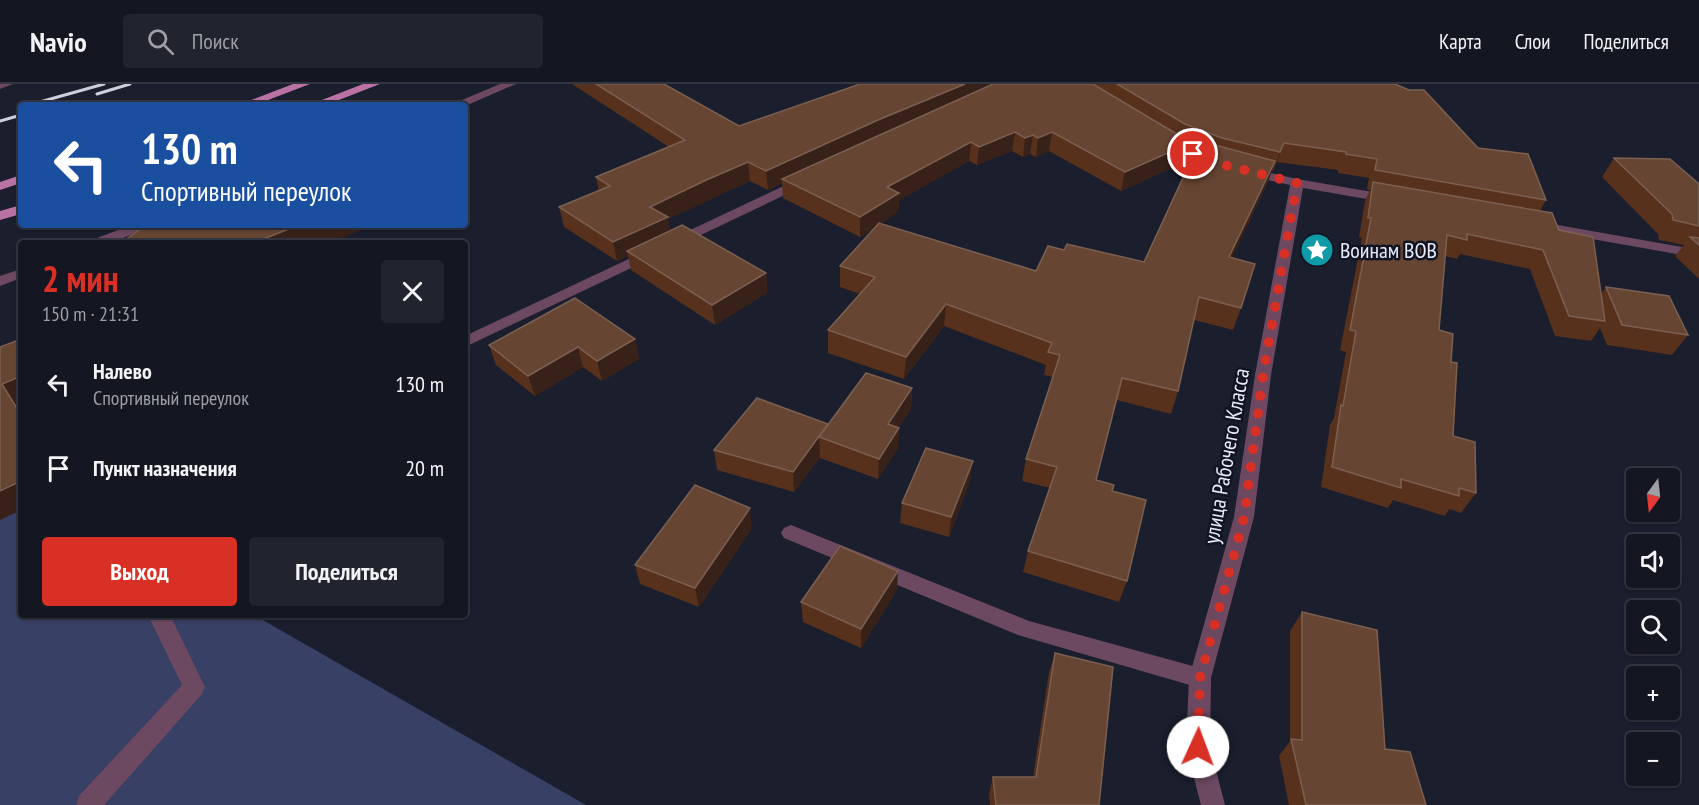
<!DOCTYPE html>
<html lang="ru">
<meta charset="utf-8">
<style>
:root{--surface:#141622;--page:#21232f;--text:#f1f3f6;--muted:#9d9fa5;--line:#333540;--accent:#d93025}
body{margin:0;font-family:"PT Sans Narrow",sans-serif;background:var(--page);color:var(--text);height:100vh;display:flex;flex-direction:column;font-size:22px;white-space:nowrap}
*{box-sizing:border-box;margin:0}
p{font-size:20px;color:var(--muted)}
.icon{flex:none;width:33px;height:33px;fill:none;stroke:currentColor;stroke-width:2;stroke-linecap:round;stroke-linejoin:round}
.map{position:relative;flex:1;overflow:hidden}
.sheet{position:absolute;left:18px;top:156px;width:450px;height:378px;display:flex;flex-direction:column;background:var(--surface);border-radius:6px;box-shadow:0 2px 4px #0004,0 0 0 2px var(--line)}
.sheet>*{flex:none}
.hud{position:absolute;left:18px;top:18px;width:450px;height:126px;border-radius:6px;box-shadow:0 2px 4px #0004,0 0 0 2px var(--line);background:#1a4fa0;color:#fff;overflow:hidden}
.needle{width:39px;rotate:195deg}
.buttons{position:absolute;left:1626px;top:384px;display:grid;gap:12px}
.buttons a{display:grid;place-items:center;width:54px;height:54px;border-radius:6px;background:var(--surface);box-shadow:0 2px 4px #0004,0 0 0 2px var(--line);font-size:30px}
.pin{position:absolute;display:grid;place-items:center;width:51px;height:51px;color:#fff;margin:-26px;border:3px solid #fff;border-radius:50%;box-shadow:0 2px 6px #0007}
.me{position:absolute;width:66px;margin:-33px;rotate:2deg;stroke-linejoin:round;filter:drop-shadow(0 0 4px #0008)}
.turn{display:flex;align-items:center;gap:21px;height:126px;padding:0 24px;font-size:27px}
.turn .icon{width:78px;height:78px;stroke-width:2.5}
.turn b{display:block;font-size:42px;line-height:51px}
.round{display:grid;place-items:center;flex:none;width:63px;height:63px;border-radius:6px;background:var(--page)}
.head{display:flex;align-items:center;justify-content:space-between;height:102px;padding:0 24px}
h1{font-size:36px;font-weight:800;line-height:45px;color:var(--accent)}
.primary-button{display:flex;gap:12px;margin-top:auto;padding:12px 24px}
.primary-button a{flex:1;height:69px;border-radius:6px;background:var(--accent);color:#fff;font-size:24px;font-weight:800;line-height:69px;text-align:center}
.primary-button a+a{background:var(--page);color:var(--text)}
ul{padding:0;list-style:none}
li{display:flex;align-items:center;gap:18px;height:84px;padding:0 24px}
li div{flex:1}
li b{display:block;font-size:22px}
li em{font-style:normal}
header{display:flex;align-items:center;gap:36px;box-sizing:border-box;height:84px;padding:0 30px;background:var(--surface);border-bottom:2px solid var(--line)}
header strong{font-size:28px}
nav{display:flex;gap:33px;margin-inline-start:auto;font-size:21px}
.search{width:420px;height:54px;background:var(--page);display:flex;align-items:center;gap:15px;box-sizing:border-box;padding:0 21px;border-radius:6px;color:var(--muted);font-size:22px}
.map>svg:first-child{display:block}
.green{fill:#384066}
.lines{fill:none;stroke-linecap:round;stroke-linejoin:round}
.lane{fill:#6c4961;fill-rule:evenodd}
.street{fill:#6c4961;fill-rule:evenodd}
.primary{fill:#b972a3;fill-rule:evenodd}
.rail{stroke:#cdd0db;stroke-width:3}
.wall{fill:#57311c;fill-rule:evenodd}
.shaded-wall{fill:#382119}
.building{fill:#674533;stroke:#7b6052;stroke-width:1.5}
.route{stroke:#d93025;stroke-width:10;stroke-dasharray:0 18}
.labels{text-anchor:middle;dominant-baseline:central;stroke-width:5;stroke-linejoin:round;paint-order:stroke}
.poi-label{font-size:22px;fill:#eaedf7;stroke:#111423;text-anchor:start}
.street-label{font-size:22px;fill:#eaedf7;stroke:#111423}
</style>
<header>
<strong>Navio</strong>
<div class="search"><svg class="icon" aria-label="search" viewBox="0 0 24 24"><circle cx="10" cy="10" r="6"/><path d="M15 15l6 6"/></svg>Поиск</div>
<nav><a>Карта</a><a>Слои</a><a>Поделиться</a></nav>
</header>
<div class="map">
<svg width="1699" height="721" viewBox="0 0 1699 721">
<rect width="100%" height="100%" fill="#1a1e2d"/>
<!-- green -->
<polygon class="green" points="21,282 21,531 254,531 586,721 0,721 0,291"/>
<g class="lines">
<!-- lane -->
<g class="lane">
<polygon points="500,0 516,0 465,22 450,21"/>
<polygon points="131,141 151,141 149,144 110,159 90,159 92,156"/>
<polygon points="21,185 21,194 0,202 0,192"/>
<polygon points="791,441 1029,537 1200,584 1208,587 1211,594 1208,601 1200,604 1018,551 784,454 781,449 784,444"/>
<polygon points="148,531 170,531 205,603 202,610 104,721 76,721 79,712 182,601"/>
</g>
<!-- street -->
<g class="street">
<polygon points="0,0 13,0 0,5"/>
<polygon points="1246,83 1297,95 1390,111 1397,115 1390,119 1303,104 1271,291 1254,433 1211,594 1210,663 1225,721 1201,721 1186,663 1189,594 1234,433 1255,291 1290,101 1241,90 1240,87"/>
<polygon points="803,93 810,97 808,100 465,263 465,252"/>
<polygon points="1535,137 1699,166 1699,174 1530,144 1528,141"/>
</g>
<!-- primary -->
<g class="primary">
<polygon points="293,0 310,0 255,21 238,21"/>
<polygon points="363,0 380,0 326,21 309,21"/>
<polygon points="21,91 21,99 0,106 0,98"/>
<polygon points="21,121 21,130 0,136 0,127"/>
</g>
<!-- rail -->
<g class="rail">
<polyline points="97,10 130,0"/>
<polyline points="29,21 104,0"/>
<polyline points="0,37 21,31"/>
</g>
</g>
<!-- wall -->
<g class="wall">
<path d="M 572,0 L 664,0 L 739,42 L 860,0 L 1395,0 L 1546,116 L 1540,127 L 1559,146 L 1601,210 L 1606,203 L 1688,251 L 1672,271 L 1607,261 L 1600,244 L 1591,257 L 1555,252 L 1530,185 L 1460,170 L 1457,175 L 1445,172 L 1439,246 L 1451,278 L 1453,352 L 1476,409 L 1461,429 L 1449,425 L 1445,432 L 1393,416 L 1388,424 L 1321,403 L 1330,341 L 1334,334 L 1346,268 L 1340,266 L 1362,154 L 1359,153 L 1365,117 L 1370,106 L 1367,105 L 1369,94 L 1338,89 L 1338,86 L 1277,78 L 1273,87 L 1272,86 L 1268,98 L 1232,174 L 1241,224 L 1233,246 L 1194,236 L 1178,307 L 1171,330 L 1117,316 L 1096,396 L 1112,407 L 1127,497 L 1119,518 L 1023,488 L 1028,467 L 1050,404 L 1022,397 L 1026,375 L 1053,293 L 1044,291 L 1046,281 L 944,242 L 904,295 L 828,269 L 828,246 L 860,210 L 840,203 L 840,182 L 877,142 L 860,153 L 783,114 L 782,99 L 768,106 L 750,97 L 668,135 L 670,147 L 766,189 L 767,209 L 715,241 L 631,186 L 628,172 L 617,177 L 564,143 L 559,123 L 599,107 L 596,93 L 669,63 ZM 1193,63 L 1196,65 L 1144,178 L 1064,166 L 1036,187 L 880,140 L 898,128 L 899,116 L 969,77 L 977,81 L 1012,67 L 1023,73 L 1030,70 L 1036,73 L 1049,67 L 1121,107 L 1189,76 Z"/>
<polygon points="1614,74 1699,100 1699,195 1675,172 1684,161 1659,156 1658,150 1602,93"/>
<polygon points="635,255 639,275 602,297 583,283 535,312 496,281 489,261"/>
<polygon points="912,304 911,325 898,344 899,344 898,364 878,395 820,374 820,373 794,408 717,386 714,366 828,340"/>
<polygon points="970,397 949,453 900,439 902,419"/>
<polygon points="752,444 699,523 640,500 635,481"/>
<polygon points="897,506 861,564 803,538 801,518"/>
<polygon points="1302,528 1385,665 1426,721 1289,721 1279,672 1290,657 1290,547"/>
<polygon points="1055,569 1099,721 990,721 989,710 993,693 1033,693 1049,588"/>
</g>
<!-- shaded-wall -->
<g class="shaded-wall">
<polygon points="965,0 1006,0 782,95 782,99 768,106 766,87 878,36"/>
<polygon points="1015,48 1012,67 977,81 979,63"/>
<polygon points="1052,48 1049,67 1036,73 1038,54"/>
<polygon points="1033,51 1030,70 1023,73 1025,54"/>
<polygon points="1195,57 1189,76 1121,107 1125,88"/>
<polygon points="971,58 969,77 899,116 898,128 860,153 860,133 887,103"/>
<polygon points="1284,59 1277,78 1273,87 1280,68"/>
<polygon points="1275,77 1268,98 1222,195 1229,173"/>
<polygon points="748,78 750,97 668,135 671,152 627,167 628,172 617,177 613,158 650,123"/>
<polygon points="299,141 359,141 361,146 331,159 253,159"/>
<polygon points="766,189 767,209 715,241 712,221"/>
<polygon points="946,220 944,242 904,295 906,273"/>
<polygon points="635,255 639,275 602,297 597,277"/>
<polygon points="578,263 583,283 535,312 528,292"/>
<polygon points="21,292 21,320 20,320 21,323 21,331 2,300"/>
<polygon points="912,304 911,325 887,360 888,340"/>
<polygon points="828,340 819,353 820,373 794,408 793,388"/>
<polygon points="899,344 898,364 878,395 879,375"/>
<polygon points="973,377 970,397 949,453 951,433"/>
<polygon points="21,397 21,426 0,436 0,407"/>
<polygon points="750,424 752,444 699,523 695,504"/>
<polygon points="898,487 897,506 861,564 861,545"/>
</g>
<!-- building -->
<g class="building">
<polygon points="596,0 664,0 739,42 860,0 965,0 878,36 766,87 748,78 704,97 650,123 668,133 613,158 559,123 610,102 596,93 685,56"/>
<polygon points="993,0 1093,0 1175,49 1195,57 1125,88 1052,48 1038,54 1033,51 1025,54 1015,48 979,63 971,58 887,103 899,109 860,133 782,95"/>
<polygon points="1117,0 1395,0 1409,6 1424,6 1478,64 1528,70 1546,116 1375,86 1377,75 1346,70 1346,68 1284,59 1280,68 1222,54 1185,40"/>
<polygon points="1200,57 1275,77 1229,173 1255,180 1241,224 1199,213 1178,307 1122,294 1096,396 1114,401 1112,407 1146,416 1127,497 1028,467 1057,383 1026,375 1060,271 1048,268 1052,259 946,220 906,273 828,246 875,193 840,182 879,139 1036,187 1048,162 1064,166 1067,160 1144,178"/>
<polygon points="1614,74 1670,75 1699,100 1699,142 1673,136 1672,130"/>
<polygon points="1373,98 1552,129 1559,146 1593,153 1605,237 1569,232 1543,166 1467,150 1467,156 1447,151 1439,246 1453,250 1451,278 1457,279 1453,352 1475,358 1476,409 1459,404 1459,412 1401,395 1401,404 1332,383 1341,321 1343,322 1356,247 1350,246 1371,134 1368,134"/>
<polygon points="152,141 299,141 253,159 121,159 142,144"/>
<polygon points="682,141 766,189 712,221 627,167"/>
<polygon points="1690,153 1699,154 1699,161"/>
<polygon points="1606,203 1669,212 1688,251 1622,241"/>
<polygon points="575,214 635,255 597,277 578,263 528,292 489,261"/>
<polygon points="21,255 21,292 2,300 21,331 21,397 0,407 0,263"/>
<polygon points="866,289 912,304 888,340 899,344 879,375 819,353"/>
<polygon points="757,314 828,340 793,388 714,366"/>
<polygon points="926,364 973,377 951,433 902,419"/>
<polygon points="695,401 750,424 695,504 635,481"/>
<polygon points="840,462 898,487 861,545 801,518"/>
<polygon points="1302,528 1377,546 1385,665 1410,668 1426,721 1306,721 1291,655 1302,656"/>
<polygon points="1055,569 1113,583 1099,721 996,721 993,693 1036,693"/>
</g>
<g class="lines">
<!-- route -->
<polyline class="route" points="1193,70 1212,78 1297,99 1263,291 1244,434 1200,594 1198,663"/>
</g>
<!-- icons -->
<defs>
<g id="sight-disc" transform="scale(1.725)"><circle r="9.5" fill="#0f9aa8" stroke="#111423"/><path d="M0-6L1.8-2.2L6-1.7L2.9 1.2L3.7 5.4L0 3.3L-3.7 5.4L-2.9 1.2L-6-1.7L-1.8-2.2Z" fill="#fff"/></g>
</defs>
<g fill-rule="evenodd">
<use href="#sight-disc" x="1317" y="166"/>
</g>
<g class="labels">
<!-- poi labels -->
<g class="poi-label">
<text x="1340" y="166">Воинам ВОВ</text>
</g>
<!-- street labels -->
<g class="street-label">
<text transform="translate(1226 372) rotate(-80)">улица Рабочего Класса</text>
</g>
</g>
</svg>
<div class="buttons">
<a><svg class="needle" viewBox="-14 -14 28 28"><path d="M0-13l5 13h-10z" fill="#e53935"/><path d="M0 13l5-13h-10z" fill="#9d9fa5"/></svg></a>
<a><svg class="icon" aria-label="sound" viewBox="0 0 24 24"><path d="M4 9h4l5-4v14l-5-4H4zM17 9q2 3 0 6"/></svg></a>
<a><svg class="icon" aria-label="search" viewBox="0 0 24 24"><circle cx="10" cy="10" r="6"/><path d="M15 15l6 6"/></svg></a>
<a>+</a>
<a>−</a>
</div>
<div class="pin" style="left:1193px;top:70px;background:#d93025"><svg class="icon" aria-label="arrive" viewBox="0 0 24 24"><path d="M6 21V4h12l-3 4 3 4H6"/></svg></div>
<svg class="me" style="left:1198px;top:663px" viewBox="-20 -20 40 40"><circle r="19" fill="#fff"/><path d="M0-13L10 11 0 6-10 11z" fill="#d93025"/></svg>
<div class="hud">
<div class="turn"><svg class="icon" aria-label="left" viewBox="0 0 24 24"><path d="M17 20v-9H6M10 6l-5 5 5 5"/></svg><div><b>130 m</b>Спортивный переулок</div></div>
</div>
<section class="sheet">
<div class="head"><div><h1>2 мин</h1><p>150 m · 21:31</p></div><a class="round"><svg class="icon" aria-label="close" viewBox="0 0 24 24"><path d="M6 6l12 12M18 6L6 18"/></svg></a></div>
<ul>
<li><svg class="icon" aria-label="left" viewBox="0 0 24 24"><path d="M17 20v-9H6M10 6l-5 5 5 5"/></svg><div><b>Налево</b><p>Спортивный переулок</p></div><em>130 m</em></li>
<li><svg class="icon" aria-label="arrive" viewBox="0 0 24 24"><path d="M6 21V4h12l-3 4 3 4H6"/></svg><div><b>Пункт назначения</b></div><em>20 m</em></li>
</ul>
<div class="primary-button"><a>Выход</a><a>Поделиться</a></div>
</section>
</div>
